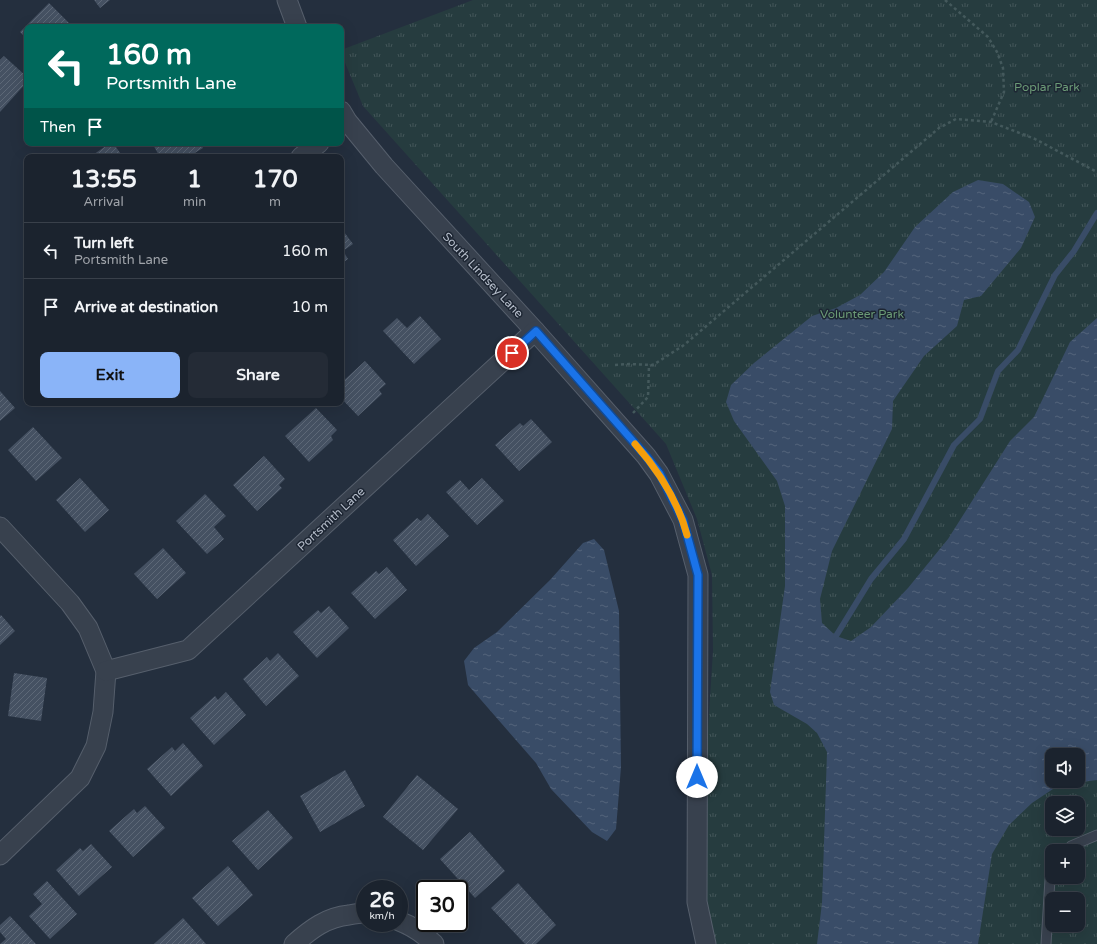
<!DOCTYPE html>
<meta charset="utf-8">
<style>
:root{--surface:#1b232e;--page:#242b36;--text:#f1f3f6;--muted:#a0a4aa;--line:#39404a;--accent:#8ab4f8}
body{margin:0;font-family:"Varela Round",sans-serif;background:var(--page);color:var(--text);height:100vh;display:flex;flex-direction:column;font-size:15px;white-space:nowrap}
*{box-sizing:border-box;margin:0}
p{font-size:13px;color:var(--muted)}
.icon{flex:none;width:22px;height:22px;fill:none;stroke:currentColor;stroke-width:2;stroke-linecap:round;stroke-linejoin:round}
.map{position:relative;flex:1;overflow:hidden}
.drawer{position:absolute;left:24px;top:154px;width:320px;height:252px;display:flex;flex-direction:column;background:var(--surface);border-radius:8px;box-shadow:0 4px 16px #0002,0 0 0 1px var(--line)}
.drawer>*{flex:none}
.banner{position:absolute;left:24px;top:24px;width:320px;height:122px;border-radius:8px;box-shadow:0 4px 16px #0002,0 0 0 1px var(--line);background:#00695c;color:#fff;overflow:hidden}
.fabs{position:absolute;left:1045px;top:748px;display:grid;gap:8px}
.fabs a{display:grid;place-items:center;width:40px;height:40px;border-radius:8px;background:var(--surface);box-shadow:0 4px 16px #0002,0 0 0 1px var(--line);font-size:20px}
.speed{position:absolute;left:356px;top:880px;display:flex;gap:8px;font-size:20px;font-weight:700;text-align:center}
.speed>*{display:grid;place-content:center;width:52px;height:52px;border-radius:50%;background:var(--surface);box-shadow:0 4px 16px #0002,0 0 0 1px var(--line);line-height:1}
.speed small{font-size:10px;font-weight:400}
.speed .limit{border:2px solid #111;border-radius:6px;background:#fff;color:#111}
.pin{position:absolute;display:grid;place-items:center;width:34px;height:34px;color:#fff;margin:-17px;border:2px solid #fff;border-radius:50%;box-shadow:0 1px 4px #0007}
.me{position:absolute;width:44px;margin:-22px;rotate:0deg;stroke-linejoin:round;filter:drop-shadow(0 0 3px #0008)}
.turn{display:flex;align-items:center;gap:14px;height:84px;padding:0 16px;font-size:18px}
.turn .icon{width:52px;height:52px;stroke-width:2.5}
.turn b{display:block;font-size:28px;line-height:34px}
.then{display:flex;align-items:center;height:38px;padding:0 16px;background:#0003;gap:8px;font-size:15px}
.eta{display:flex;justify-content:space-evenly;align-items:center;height:68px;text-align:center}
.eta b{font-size:24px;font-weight:700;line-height:28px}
.button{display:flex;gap:8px;margin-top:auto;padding:8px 16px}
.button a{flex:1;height:46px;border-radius:8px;background:var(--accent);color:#111;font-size:16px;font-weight:700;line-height:46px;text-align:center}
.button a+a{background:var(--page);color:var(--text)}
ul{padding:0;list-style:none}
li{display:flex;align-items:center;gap:12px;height:56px;padding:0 16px;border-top:1px solid var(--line)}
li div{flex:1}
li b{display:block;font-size:15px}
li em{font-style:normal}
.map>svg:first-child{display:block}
.grass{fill:url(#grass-tufts);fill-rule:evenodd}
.water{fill:url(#water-ripples);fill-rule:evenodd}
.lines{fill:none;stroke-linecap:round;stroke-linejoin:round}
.stream{stroke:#394c67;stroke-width:6}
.building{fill:url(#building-hatch)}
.lane-casing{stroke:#565f6c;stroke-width:11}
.street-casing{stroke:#565f6c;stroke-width:21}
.path{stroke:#44595c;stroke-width:2.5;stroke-dasharray:3 3;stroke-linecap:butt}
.lane{stroke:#38414e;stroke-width:9}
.street{stroke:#38414e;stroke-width:19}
.route-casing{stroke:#114b97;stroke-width:10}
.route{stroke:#1a73e8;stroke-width:7}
.slow{stroke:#f59e0b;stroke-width:7}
.labels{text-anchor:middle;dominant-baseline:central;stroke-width:3;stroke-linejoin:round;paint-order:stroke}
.park-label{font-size:12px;fill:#6b9a76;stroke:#1d2633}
.street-label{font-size:12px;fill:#b4bcc9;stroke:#1d2633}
</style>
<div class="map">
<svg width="1097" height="944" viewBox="0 0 1097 944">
<defs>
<pattern id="grass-tufts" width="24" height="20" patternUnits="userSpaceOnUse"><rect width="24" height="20" fill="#263c3f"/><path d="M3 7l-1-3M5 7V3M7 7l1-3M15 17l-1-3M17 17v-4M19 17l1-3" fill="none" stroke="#435659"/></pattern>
<pattern id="water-ripples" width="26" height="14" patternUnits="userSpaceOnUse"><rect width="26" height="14" fill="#394c67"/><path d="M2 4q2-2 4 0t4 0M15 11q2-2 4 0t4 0" fill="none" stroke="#53647b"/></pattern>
<pattern id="building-hatch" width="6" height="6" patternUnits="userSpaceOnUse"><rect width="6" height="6" fill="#455162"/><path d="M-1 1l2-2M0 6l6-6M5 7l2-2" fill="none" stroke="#5d6877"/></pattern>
</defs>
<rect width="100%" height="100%" fill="#242f3e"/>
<!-- grass -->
<path class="grass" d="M 473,0 L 1097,0 L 1097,944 L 706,944 L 697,902 L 713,651 L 712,575 L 697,519 L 666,444 L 363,106 L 341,53 L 341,50 ZM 1052,755 L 1078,755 L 1078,781 L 1052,781 ZM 1052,803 L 1078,803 L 1078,829 L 1052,829 ZM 1052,851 L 1078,851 L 1078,877 L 1052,877 ZM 1052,899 L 1078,899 L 1078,925 L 1052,925 Z"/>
<!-- water -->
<g class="water">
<path d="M 978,180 L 1003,184 L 1029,202 L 1035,217 L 1021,248 L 981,296 L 964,300 L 957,326 L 924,356 L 893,401 L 892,429 L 832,551 L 820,599 L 822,623 L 836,636 L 851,641 L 871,627 L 908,588 L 948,539 L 1010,441 L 1034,417 L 1070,342 L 1097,318 L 1097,780 L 1059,785 L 1032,803 L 1009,825 L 992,854 L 978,944 L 817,944 L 822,903 L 827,752 L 817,733 L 807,724 L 774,705 L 770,692 L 785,586 L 785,506 L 777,481 L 734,421 L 726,402 L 731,385 L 754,363 L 812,316 L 836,308 L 860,295 L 884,272 L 915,227 L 953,192 ZM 1052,755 L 1078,755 L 1078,781 L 1052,781 Z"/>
<polygon points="594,539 604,550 619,611 621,767 616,829 607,841 592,832 551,789 536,763 468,685 464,661 474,648 497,632 550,580 583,543"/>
</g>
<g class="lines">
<!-- stream -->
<polyline class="stream" points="836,636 871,579 904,539 954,445 980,419 998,371 1018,350 1055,275 1074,251 1097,213"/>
</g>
<!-- building -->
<g class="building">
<polygon points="94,0 110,0 100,8"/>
<polygon points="49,3 73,27 27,27 27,39 20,32"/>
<polygon points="4,56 27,77 27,82 0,112 0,60"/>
<polygon points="110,143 113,143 123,157 90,157"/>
<polygon points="152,143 200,143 203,148 188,157 160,157"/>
<polygon points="341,228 353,244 343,251 348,259 341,264"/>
<polygon points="420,316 441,339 414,364 383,331 397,318 407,328"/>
<polygon points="365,361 386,384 379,390 382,394 358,416 341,398 341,383"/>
<polygon points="0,391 15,408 0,421"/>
<polygon points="316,408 337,430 331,436 333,440 309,462 285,436"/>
<polygon points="531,419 552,442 519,471 495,445 520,423 523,426"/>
<polygon points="33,427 62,458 36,481 8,450"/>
<polygon points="264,456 285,479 279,485 282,488 257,511 233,485"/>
<polygon points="80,478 109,510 85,532 56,500"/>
<polygon points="482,478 504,501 477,525 446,492 460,480 469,490"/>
<polygon points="205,494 226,516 214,527 224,539 207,554 176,521"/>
<polygon points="428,514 449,536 416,566 393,540 417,518 421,521"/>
<polygon points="163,548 186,573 157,599 134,574"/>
<polygon points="387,567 407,590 375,619 351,593 376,571 379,574"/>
<polygon points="329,606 349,628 317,658 293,632 318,610 321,613"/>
<polygon points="1,615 15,631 0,645 0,616"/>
<polygon points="278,653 299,676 266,706 243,679 267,657 270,661"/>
<polygon points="14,673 47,678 41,721 8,716"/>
<polygon points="226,692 246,715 214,745 190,718 215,696 218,700"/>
<polygon points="183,743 203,766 171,796 147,769 172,747 175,751"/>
<polygon points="345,770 365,806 320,832 300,796"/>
<polygon points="417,775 458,809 423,850 383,817"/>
<polygon points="145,806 165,828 133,857 109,831 134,809 137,813"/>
<polygon points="268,810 293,838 258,870 232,841"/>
<polygon points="470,832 505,871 475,898 440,859"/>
<polygon points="91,844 112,867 79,896 56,870 80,848 83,851"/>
<polygon points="228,866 253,895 218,926 192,898"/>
<polygon points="47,881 77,914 50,939 29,916 42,904 33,894"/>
<polygon points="518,883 556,925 536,944 525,944 491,908"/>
<polygon points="10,916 36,944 0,944 6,939 0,932 0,925"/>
<polygon points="183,918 206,944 154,944"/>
</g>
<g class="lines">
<!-- lane casing -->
<g class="lane-casing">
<g id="lane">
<polyline points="1068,851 1071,846 1097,835"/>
<polyline points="1046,944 1050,879 1052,876"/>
</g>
</g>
<!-- street casing -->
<g class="street-casing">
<g id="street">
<polyline points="287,0 297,27"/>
<polyline points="341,111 347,121 384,166 535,331 646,456 659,474 683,520 698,575 697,902 706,944"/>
<polyline points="301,157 319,143"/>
<polyline points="0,527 70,603 88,628 106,671 103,712 96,746 80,778 0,855"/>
<polyline points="106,671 188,650 535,331"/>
<path d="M 399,921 C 412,926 424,934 434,944"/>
<path d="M 294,944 C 311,929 327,917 349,915 C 354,914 360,913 365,913"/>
</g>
</g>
<!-- path -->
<g class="path">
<polyline points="945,0 988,37 997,52 1003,68 1004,92 991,122"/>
<polyline points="615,365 629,364 653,365 684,345 939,128 956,119 991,122 1035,139 1097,172"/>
<polyline points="633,413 648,397 649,365"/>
</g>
<!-- lane -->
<use href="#lane" class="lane"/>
<!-- street -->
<use href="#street" class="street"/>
</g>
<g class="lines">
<!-- route casing -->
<g class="route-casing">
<polyline id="route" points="512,353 536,331 646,456 660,474 683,520 698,575 697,777"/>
</g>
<!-- route -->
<use href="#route" class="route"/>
<!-- slow -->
<path class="slow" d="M 635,444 C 658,470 678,501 687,535"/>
</g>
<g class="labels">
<!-- park labels -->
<g class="park-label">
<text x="1047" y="87">Poplar Park</text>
<text x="862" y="314">Volunteer Park</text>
</g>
<!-- street labels -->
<g class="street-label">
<text transform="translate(483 275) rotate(47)">South Lindsey Lane</text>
<text transform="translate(331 519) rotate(-43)">Portsmith Lane</text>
</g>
</g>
</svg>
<div class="fabs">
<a><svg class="icon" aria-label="sound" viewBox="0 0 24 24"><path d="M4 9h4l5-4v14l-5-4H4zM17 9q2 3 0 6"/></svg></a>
<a><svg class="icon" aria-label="layers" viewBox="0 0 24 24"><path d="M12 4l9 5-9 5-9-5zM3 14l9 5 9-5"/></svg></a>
<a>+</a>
<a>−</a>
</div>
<div class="speed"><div>26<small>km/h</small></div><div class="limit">30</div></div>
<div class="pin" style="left:512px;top:353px;background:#d93025"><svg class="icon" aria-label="arrive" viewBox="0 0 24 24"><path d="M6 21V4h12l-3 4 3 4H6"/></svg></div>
<svg class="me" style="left:697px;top:777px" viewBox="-20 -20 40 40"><circle r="19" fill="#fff"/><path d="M0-13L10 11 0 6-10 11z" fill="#1a73e8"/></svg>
<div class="banner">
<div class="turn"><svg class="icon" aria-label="left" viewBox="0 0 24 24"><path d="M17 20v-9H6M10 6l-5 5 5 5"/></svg><div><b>160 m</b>Portsmith Lane</div></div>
<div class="then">Then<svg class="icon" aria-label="arrive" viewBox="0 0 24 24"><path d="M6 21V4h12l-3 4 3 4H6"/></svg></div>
</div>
<section class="drawer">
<div class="eta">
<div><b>13:55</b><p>Arrival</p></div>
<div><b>1</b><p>min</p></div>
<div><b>170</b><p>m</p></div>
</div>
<ul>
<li><svg class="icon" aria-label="left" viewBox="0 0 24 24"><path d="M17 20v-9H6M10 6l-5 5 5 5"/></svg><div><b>Turn left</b><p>Portsmith Lane</p></div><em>160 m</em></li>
<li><svg class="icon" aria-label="arrive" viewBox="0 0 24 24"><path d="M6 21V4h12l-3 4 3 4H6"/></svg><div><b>Arrive at destination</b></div><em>10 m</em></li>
</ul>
<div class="button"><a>Exit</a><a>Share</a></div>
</section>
</div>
